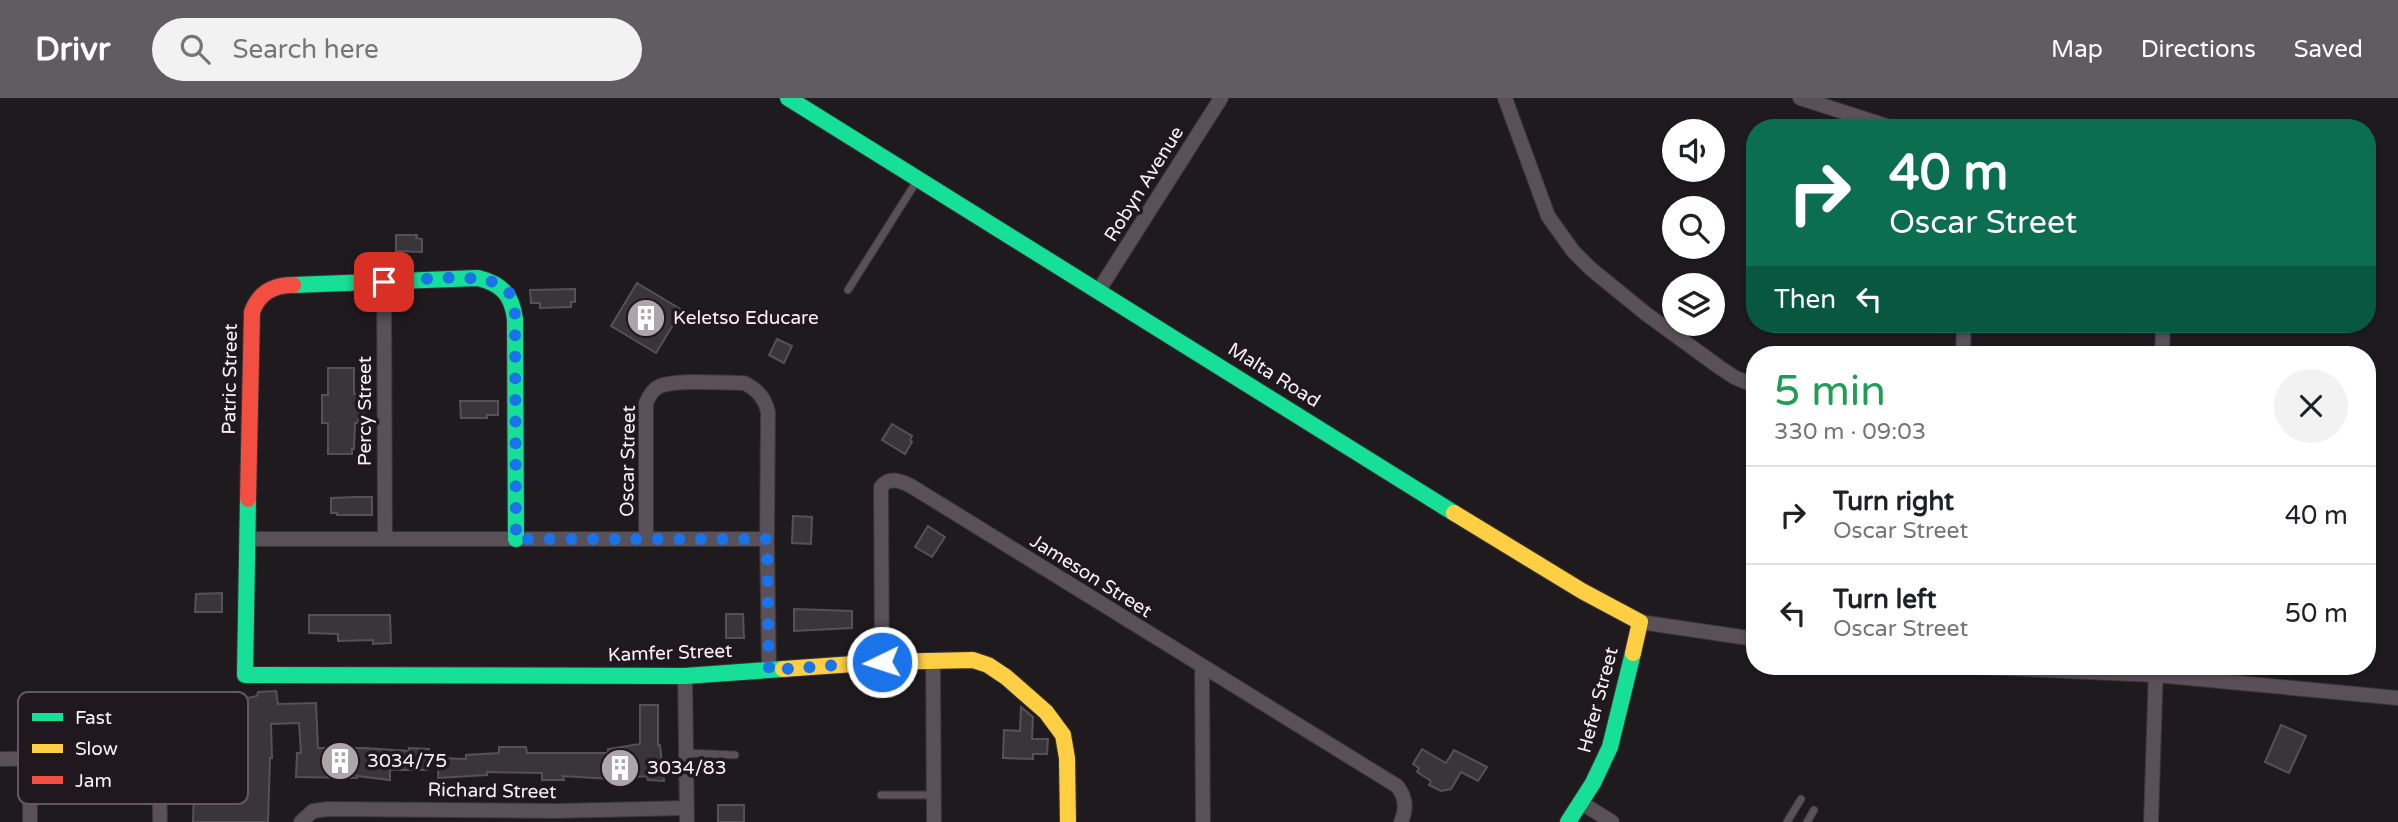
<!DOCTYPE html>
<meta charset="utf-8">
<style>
:root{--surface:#fff;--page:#f2f2f2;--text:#202124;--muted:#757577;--line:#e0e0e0;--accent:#5f5d60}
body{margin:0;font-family:"Varela Round",sans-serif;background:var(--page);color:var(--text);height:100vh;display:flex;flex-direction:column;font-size:26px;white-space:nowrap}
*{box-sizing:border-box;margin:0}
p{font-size:23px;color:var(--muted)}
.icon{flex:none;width:38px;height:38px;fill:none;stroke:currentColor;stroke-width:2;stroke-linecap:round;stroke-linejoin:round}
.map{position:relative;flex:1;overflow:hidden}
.side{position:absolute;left:1746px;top:248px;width:630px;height:329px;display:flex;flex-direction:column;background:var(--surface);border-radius:28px;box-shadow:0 2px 5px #0004}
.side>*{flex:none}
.guide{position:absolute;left:1746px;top:21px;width:630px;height:214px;border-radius:28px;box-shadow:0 2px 5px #0004;background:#0b6e4f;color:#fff;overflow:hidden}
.fabs{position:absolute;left:1662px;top:21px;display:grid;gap:14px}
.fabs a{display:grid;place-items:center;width:63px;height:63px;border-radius:50%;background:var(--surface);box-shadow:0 2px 5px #0004;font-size:35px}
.pin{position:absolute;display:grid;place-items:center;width:60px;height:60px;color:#fff;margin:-30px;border-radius:14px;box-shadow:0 4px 10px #0006}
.me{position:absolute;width:77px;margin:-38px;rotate:266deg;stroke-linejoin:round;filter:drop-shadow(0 0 5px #0008)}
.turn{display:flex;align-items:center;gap:24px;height:147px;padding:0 28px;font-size:32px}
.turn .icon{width:91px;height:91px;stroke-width:2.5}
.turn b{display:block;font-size:49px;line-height:60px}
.then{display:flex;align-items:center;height:66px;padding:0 28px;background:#0003;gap:14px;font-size:26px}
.round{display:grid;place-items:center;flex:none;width:74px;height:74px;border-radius:37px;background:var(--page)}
.overview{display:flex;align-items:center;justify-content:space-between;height:119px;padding:0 28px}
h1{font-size:42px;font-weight:600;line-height:52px;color:#1e9e55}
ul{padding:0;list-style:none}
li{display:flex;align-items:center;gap:21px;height:98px;padding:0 28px;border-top:2px solid var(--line)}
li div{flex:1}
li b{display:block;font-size:26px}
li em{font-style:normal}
header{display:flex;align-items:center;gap:42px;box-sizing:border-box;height:98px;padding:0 35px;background:var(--accent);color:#fff}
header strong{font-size:33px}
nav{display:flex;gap:38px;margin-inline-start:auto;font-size:24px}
.search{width:490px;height:63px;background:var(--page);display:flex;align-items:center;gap:18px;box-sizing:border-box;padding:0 24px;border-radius:38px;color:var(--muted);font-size:26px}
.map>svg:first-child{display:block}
.building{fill:#393538;stroke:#555154;stroke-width:2}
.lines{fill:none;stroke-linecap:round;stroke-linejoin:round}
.lane-casing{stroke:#383537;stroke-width:9}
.street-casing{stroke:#383537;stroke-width:16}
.fast-casing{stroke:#383537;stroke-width:18}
.slow-casing{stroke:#383537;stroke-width:18}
.jam-casing{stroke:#383537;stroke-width:18}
.lane{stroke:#5a5058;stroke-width:7}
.street{stroke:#5a5058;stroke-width:14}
.fast{stroke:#16e098;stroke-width:16}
.slow{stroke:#ffcf43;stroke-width:16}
.jam{stroke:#f24e42;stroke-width:16}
.route{stroke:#1a73e8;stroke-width:12;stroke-dasharray:0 21.6}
.labels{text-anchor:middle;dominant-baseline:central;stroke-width:7;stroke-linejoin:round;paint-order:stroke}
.street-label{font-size:19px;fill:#f8f1f6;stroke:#21181f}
.poi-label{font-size:19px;fill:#f8f1f6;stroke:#21181f;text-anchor:start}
.key{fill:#21181f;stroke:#625960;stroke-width:2}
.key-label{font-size:19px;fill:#f8f1f6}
</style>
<header>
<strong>Drivr</strong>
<div class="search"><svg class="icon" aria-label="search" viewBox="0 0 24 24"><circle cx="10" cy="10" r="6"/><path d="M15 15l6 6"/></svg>Search here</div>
<nav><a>Map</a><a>Directions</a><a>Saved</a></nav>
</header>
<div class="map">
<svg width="2398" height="724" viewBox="0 0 2398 724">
<rect width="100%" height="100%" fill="#1f1a1e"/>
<!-- building -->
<g class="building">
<polygon points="396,137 417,137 416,140 422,141 422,154 396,153"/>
<polygon points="637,185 682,212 656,255 611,228"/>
<polygon points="575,191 575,204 571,204 571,209 540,210 540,205 531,205 530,192"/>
<polygon points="777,241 792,248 784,265 769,257"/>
<polygon points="328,270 354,270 354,296 363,295 364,320 358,320 358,325 355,325 354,351 352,351 352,356 328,356 328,325 322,325 322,297 328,297"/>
<polygon points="460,303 498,303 498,317 487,317 487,320 461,320"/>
<polygon points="892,326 912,338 910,342 912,344 905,356 882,342"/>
<polygon points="356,399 372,399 372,417 337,417 337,415 331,415 331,400"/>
<polygon points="793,418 812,419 811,446 792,445"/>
<polygon points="928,428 945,439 932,459 915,449"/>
<polygon points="222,495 222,514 195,514 196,496"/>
<polygon points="794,511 852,513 852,530 794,533"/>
<polygon points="726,516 743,516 744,540 726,540"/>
<polygon points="309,517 390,517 391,545 373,546 373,542 338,543 338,536 309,535"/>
<polygon points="276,593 278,606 316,605 318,650 364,650 409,653 409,650 429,651 428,672 390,672 390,682 357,678 357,680 296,679 297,655 301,655 299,625 271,626 272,660 270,660 268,724 193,724 195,662 194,626 188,626 191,604 242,607 242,601 257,598 258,594"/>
<polygon points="640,607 658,607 658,647 660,647 664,683 648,682 647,678 610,681 563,678 564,682 542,682 542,675 487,674 487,677 438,680 439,660 466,661 466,657 499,655 499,649 526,649 527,655 608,655 608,651 640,646"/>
<polygon points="1021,609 1033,619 1032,641 1048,641 1047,656 1033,656 1033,661 1003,660 1004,632 1020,633"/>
<polygon points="2281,627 2306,638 2289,675 2265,664"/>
<polygon points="1422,651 1446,665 1454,652 1487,669 1478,683 1461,674 1451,691 1441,693 1429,687 1431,683 1417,674 1419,670 1413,666"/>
<rect x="718" y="707" width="26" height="17"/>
</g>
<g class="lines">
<!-- lane casing -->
<g class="lane-casing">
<g id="lane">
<polyline points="848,192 918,81"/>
<polyline points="687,655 735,657"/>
<polyline points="881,697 934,697"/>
<polyline points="1787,724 1801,701"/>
<polyline points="1807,724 1814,712"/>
</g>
</g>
<!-- street casing -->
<g class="street-casing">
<g id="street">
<polyline points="1505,0 1548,118 1573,153 1591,171 1645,215 1719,269 1734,279 1755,288"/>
<polyline points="1800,0 1893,30"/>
<polyline points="384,184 385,441"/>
<polyline points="1099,192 1221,0"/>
<polyline points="1963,257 1964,226"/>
<polyline points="2162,257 2163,226"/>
<polyline points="249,441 767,441 769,572"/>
<path d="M 646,441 L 646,305 C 649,298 653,291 660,288 C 678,281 723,285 744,285 C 757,291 765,300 768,314 L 767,441"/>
<polyline points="1640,524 1755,541"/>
<path d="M 882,564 L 881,389 C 889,378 901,383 911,388 L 1397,688 C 1406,699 1407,711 1401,724"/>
<polyline points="933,564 934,724"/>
<polyline points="1202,569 1203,724"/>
<polyline points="1975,569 2156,577 2398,600"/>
<polyline points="685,578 687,724"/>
<polyline points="0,661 159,659 160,724"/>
<polyline points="30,661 30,724"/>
<polyline points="1580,704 1612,724"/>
<polyline points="301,724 313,713 328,711 556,713 686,710"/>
<polyline points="2151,724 2156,569"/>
</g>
</g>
<!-- fast casing -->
<g class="fast-casing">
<g id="fast">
<polyline points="788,0 1454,415"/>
<path d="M 293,187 L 478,180 C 502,186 512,197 515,221 L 516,441"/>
<polyline points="248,401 245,577 685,578 783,571"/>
<polyline points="1568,724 1593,685 1610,649 1633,555"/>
</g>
</g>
<!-- slow casing -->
<g class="slow-casing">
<g id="slow">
<polyline points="1454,415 1582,493 1640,524 1633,555"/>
<polyline points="783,571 882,564 973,562 988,567 1006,579 1046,614 1063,637 1067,660 1068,724"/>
</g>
</g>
<!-- jam casing -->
<g class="jam-casing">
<path id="jam" d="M 248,401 L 252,214 C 259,195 273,187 293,187"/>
</g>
<!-- lane -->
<use href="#lane" class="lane"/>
<!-- street -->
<use href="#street" class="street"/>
<!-- fast -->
<use href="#fast" class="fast"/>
<!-- slow -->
<use href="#slow" class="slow"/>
<!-- jam -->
<use href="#jam" class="jam"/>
</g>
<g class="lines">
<!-- route -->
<path class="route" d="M 384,184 C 411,183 485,172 505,190 C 514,198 515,210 515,221 L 516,441 L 767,441 L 769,572 L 882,564"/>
</g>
<!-- icons -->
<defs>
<g id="building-disc" transform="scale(2.0125)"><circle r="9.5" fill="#aca6aa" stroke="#21181f"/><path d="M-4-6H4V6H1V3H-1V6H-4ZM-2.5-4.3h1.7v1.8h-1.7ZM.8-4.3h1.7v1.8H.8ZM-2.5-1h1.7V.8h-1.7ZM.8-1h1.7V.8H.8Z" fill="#fff"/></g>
</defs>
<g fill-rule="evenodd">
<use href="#building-disc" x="646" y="220"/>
<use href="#building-disc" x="340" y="663"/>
<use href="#building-disc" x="620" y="670"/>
</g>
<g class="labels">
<!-- street labels -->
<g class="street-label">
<text transform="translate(1144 86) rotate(-58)">Robyn Avenue</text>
<text transform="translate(1274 277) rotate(32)">Malta Road</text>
<text transform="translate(230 281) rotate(-89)">Patric Street</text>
<text transform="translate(365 313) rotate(-90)">Percy Street</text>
<text transform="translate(628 363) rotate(-89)">Oscar Street</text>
<text transform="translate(1091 478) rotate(32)">Jameson Street</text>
<text transform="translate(670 555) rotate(-2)">Kamfer Street</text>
<text transform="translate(1598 602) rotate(-75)">Hefer Street</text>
<text transform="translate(492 693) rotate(1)">Richard Street</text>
</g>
<!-- poi labels -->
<g class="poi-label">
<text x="673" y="220">Keletso Educare</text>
<text x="367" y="663">3034/75</text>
<text x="647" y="670">3034/83</text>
</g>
</g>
<!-- legend -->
<rect x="18" y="594" width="230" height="112" rx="10" class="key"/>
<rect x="32" y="615" width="31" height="8" fill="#16e098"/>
<rect x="32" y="646" width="31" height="9" fill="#ffcf43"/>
<rect x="32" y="678" width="31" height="8" fill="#f24e42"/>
<g class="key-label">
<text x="75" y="626">Fast</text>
<text x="75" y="657">Slow</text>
<text x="75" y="689">Jam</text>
</g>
</svg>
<div class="fabs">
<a><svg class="icon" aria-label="sound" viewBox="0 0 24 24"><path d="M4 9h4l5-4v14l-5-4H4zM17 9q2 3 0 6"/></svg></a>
<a><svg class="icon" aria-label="search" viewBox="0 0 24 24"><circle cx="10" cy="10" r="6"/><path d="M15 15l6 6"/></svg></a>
<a><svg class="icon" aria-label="layers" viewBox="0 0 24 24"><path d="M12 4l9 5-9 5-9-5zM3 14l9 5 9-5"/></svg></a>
</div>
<div class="pin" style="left:384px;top:184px;background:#d93025"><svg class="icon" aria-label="arrive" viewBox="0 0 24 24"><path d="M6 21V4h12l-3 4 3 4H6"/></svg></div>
<svg class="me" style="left:882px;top:564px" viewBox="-20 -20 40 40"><circle r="17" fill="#1a73e8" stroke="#fff" stroke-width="3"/><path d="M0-11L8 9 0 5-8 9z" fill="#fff"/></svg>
<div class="guide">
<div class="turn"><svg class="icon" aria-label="right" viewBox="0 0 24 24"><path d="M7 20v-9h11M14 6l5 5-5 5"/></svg><div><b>40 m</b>Oscar Street</div></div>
<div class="then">Then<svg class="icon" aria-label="left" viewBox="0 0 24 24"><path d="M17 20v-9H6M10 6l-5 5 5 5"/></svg></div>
</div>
<section class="side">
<div class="overview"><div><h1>5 min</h1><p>330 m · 09:03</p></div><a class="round"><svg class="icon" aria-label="close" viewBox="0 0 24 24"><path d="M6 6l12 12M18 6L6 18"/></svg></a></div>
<ul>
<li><svg class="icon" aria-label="right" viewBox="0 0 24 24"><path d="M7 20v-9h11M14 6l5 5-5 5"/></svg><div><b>Turn right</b><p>Oscar Street</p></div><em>40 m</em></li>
<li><svg class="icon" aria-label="left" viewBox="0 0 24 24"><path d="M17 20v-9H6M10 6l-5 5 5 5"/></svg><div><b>Turn left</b><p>Oscar Street</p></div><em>50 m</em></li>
</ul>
</section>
</div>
